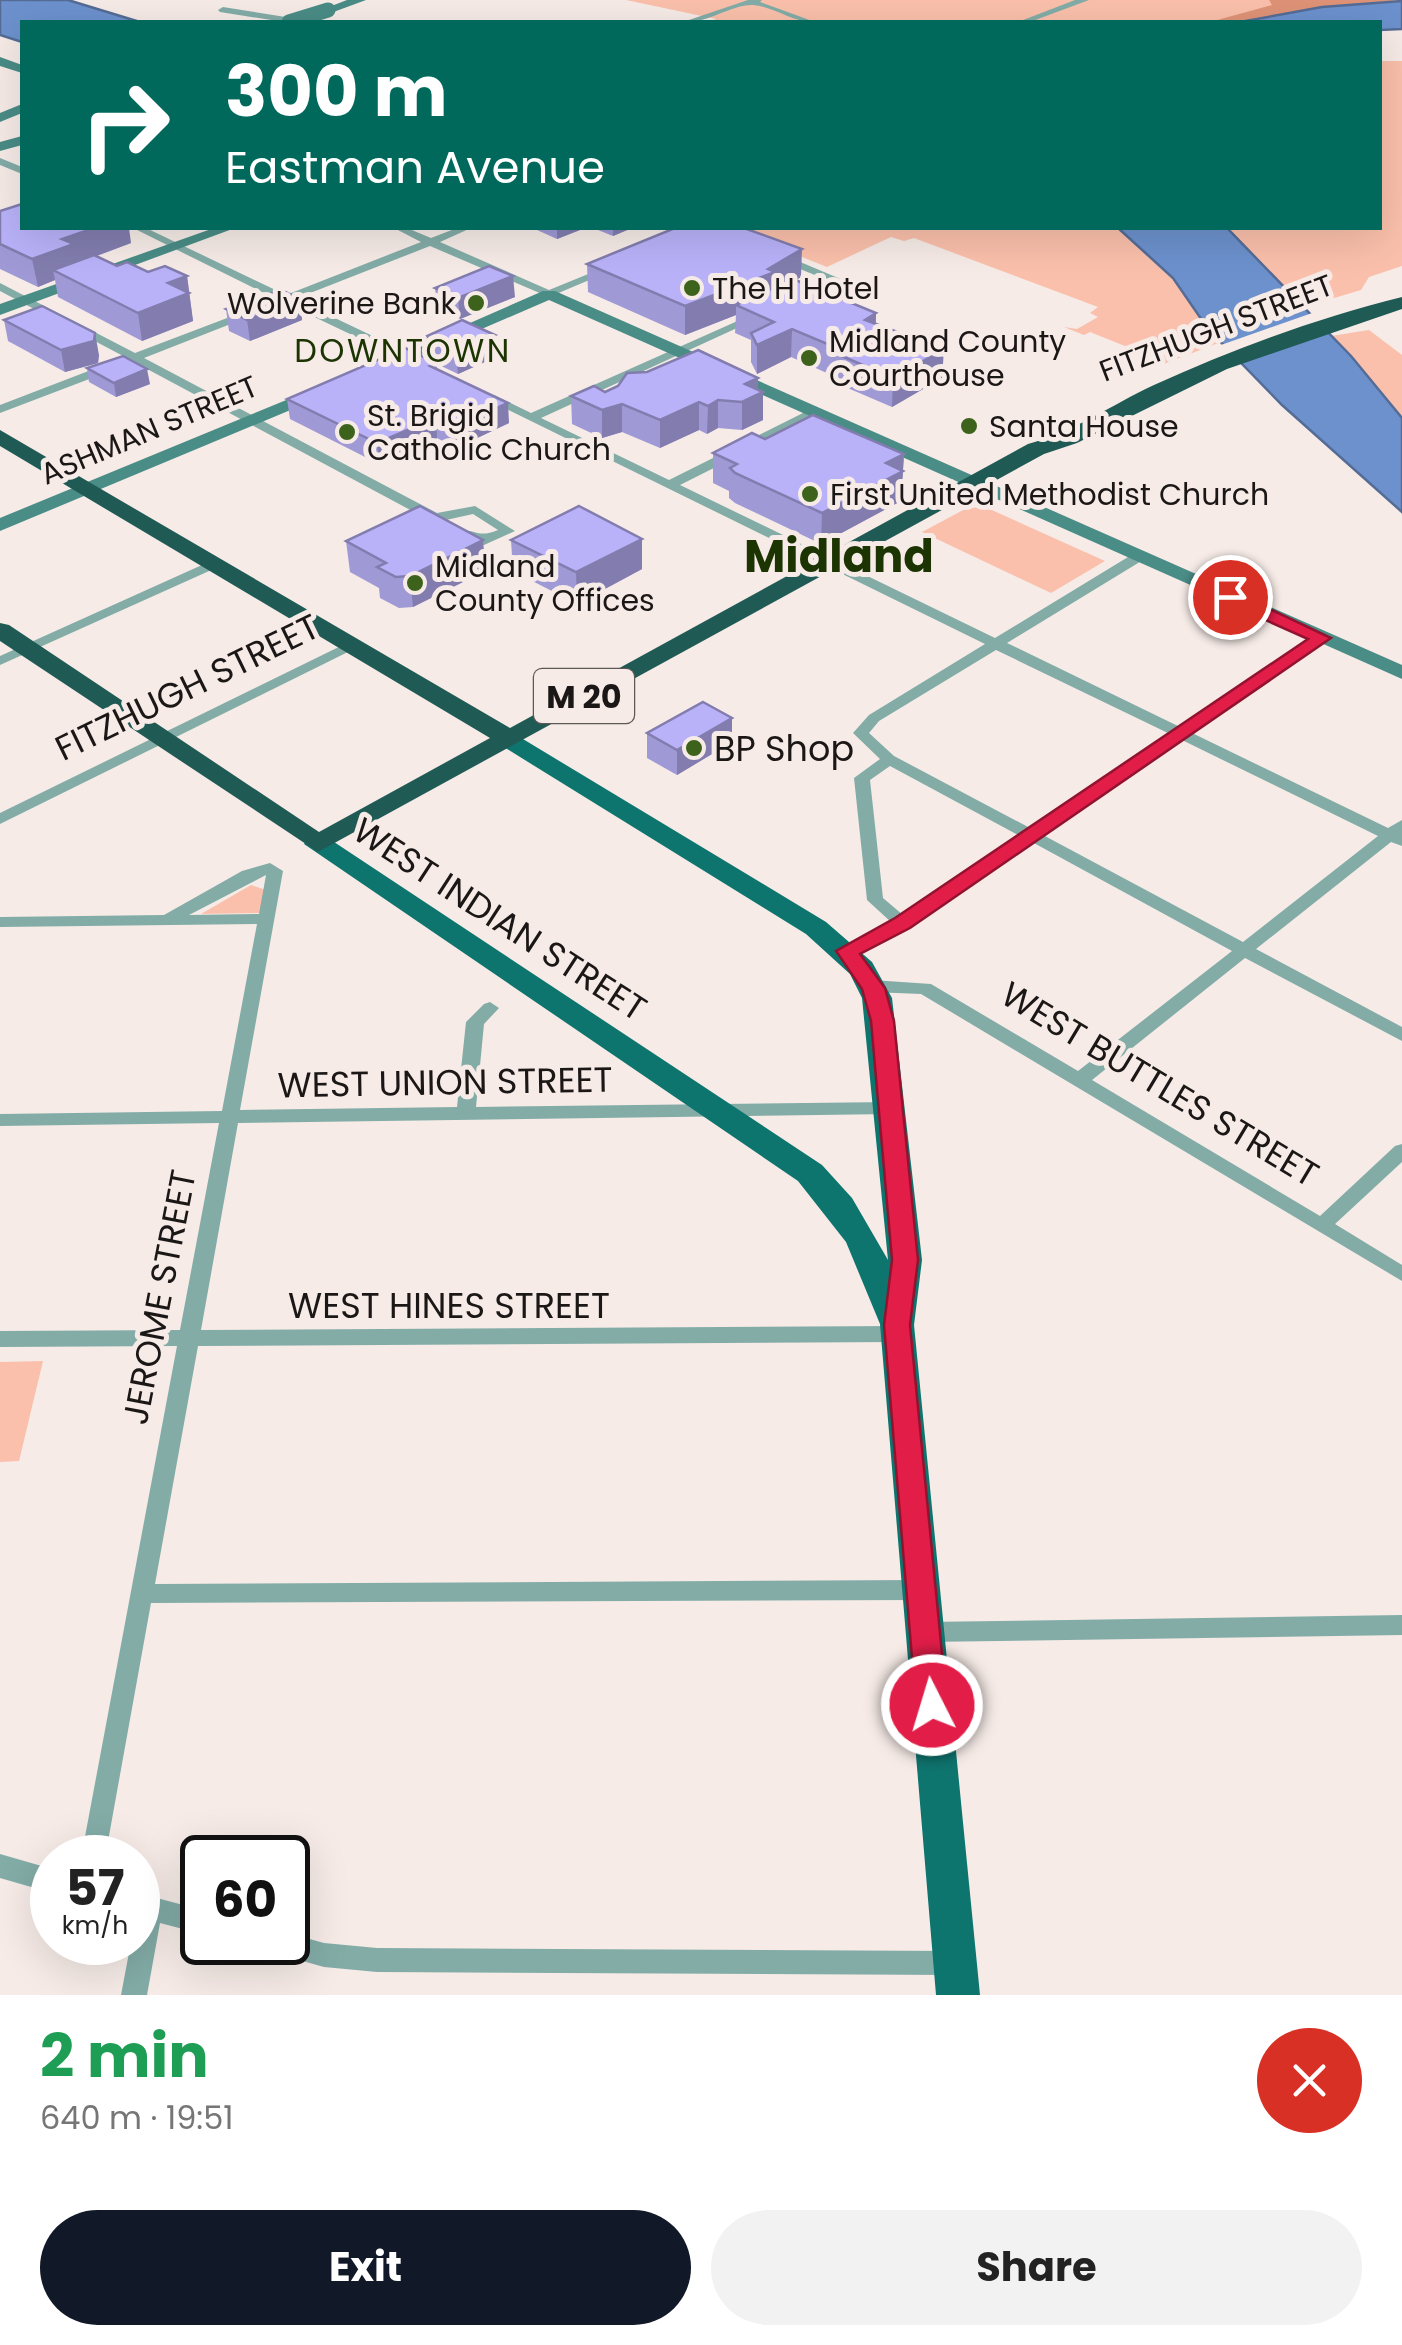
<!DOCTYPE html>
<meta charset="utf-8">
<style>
:root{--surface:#fff;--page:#f2f2f2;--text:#222;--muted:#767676;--accent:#111827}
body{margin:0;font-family:Poppins,sans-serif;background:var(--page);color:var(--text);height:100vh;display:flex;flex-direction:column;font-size:38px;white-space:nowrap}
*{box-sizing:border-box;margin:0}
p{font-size:32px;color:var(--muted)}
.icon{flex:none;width:55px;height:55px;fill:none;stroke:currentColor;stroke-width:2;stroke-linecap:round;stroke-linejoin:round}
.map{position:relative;height:1995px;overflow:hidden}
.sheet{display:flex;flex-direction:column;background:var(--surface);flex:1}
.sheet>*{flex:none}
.banner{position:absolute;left:20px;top:20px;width:1362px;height:210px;border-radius:0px;box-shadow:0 10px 40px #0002;background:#00695c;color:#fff;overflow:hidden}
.speed{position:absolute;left:30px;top:1835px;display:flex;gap:20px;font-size:50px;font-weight:700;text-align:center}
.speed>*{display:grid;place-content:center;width:130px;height:130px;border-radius:50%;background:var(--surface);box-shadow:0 10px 40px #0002;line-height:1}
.speed small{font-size:25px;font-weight:400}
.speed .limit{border:5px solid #111;border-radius:15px;background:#fff;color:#111}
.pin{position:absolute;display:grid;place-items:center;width:85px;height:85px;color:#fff;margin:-42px;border:5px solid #fff;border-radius:50%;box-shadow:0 2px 10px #0007}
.me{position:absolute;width:110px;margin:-55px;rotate:355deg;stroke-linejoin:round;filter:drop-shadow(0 0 8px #0008)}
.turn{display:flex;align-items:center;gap:35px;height:210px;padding:0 40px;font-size:45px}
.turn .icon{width:130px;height:130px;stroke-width:2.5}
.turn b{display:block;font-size:70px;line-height:85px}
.round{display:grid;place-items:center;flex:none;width:105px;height:105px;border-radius:52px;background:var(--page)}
.summary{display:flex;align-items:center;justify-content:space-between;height:170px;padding:0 40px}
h1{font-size:60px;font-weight:700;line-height:75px;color:#1e9e55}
.button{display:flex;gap:20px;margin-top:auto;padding:20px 40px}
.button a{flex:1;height:115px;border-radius:60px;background:var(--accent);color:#fff;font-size:40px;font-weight:700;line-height:115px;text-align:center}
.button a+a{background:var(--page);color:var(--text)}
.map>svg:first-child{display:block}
.green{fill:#fac0ab}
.forest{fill:#df9377}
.water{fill:#6c91cd;stroke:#546c96;stroke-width:2.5}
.pier{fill:#f6ebe7}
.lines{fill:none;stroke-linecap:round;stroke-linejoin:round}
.street{fill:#83aca7;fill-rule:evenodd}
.secondary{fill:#4a8c86;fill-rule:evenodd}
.primary{fill:#0e746e;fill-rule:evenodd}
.highway{fill:#205a55;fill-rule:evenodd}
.secondary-bridge{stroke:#4a8c86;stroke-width:15}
.wall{fill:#9f99d6}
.shaded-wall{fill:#827dae}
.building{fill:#b9b2f9;stroke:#827dae;stroke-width:2.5}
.route{fill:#e11d48;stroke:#92132f;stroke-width:2.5}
.poi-dot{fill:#3d621b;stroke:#f6ebe7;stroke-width:4}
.labels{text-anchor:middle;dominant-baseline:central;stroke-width:10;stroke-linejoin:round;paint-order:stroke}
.far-poi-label{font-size:30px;fill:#1b1716;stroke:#f6ebe7;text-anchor:start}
.far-street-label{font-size:30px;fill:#1b1716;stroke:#f6ebe7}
.far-neighbourhood-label{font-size:32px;letter-spacing:2.5px;fill:#1b3402;stroke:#f6ebe7}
.shield{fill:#f6ebe7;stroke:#5d5755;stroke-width:2.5}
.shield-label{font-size:32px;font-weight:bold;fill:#1b1716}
.street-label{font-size:35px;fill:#1b1716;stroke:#f6ebe7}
.poi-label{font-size:35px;fill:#1b1716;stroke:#f6ebe7;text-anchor:start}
.far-town-label{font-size:45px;font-weight:bold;fill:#1b3402;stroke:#f6ebe7}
</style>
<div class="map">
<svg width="1402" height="1995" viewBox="0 0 1402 1995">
<rect width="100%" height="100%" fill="#f6ebe7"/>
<!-- green -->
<g class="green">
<polygon points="626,0 1402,0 1402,1 1322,7 1240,22 709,22 716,19"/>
<polygon points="1380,61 1402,61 1402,266 1369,277 1361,290 1304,307 1227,228 1380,228"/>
<polygon points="1118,228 1173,278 1221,342 1158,366 1149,362 1155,358 1090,332 1084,335 1064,327 1077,329 1098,317 1090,313 1098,307 914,238 904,241 891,237 827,267 732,229"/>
<polygon points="1369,330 1402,355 1402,418 1331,336"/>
<polygon points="985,507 1105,561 1051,593 922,532 967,508"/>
<polygon points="251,885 266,890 260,913 201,914"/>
<polygon points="43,1361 19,1461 0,1462 0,1362"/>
</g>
<!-- forest -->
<polygon class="forest" points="1269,0 1402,0 1322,7 1240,22 1210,22 1272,5"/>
<!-- water -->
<g class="water">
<polygon points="0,0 68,0 140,22 22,22 22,42 0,35"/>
<polygon points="1402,1 1402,29 1380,30 1380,22 1240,22 1322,7"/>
<polygon points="1118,228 1227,228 1351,356 1402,418 1402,512 1282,405 1208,329 1173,278"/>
</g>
<!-- pier -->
<polygon class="pier" points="1315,312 1333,330 1236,365 1218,346"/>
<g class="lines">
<!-- street -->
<g class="street">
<path d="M 748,0 L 762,0 L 760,2 L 815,22 C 793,23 775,7 753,5 C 732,4 707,24 683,22 Z"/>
<polygon points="1075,0 1089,0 1030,22 1018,22"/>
<polygon points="223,7 298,19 303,22 284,22 220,12 218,10"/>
<polygon points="0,158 22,167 22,174 0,165"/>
<polygon points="133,228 146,228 286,295 421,242 394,228 407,228 431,238 457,228 471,228 440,242 549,290 603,268 613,270 549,297 430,246 295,299 421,359 423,362 417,366 285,303 276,303 276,299"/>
<polygon points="778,256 786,256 843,280 801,300 793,300 793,296 827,280 778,260"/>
<path d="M 0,283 L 135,353 L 243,312 L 251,312 L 251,316 L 144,358 L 437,513 L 475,506 L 515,531 L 484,545 L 458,537 L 458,531 C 476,528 477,539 498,530 L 473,514 L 437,522 L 429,520 L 134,362 L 0,413 L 0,405 L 125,357 L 0,291 Z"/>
<path d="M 751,315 L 761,317 L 541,418 L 669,480 L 809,410 L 817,410 L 817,416 L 680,485 L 995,638 L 1133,554 L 1143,554 L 1143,560 L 1007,643 L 1180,727 L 1317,635 L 1322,634 L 1329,638 L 1192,733 L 1388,828 L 1402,820 L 1402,846 L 1391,842 L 1256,949 L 1402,1027 L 1402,1041 L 1245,958 L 1092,1080 L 1320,1216 L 1395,1146 L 1402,1144 L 1402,1162 L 1335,1224 L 1402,1265 L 1402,1281 L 921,994 L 872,992 L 863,986 L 872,980 L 931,984 L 1078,1071 L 1232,951 L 1032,842 C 999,865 874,960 841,955 L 838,951 L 841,947 L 891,922 L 867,900 L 854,778 L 880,759 L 853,733 L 869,715 L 985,644 L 484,398 L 494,395 L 531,413 ZM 996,650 L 1170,734 L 1030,828 L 894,756 L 869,733 L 879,721 ZM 1182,740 L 1378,836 L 1243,942 L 1043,835 ZM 890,766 L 1020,836 L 903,915 L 883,898 L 870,780 Z"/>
<polygon points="213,560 220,564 218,567 0,665 0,656"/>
<polygon points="351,641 356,642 356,648 0,824 0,813"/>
<path d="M 270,863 L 283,871 L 240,1110 L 457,1107 L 466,1022 L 484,1004 L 490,1002 L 499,1008 L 484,1024 L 476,1107 L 891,1102 L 900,1108 L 891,1114 L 238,1123 L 201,1330 L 898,1326 L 905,1329 L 908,1334 L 905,1339 L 898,1342 L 198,1346 L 155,1584 L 921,1580 L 929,1583 L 932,1590 L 929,1597 L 921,1600 L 151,1603 L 105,1858 L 81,1858 L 177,1346 L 0,1347 L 0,1331 L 180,1330 L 219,1123 L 0,1126 L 0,1114 L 222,1111 L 257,924 L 0,927 L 0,917 L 164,915 L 242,871 ZM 266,875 L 259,914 L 189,915 Z"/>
<polygon points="1402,1615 1402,1635 925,1642 917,1639 914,1632 917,1625 925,1622"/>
<polygon points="0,1854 52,1869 52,1893 0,1878"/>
<polygon points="138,1893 202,1910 202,1934 160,1923 147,1995 121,1995 131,1942 138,1942"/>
<polygon points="288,1933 324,1943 377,1948 954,1951 963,1954 967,1963 963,1972 954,1975 377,1972 324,1967 267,1951 263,1942 288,1942"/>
</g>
<!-- secondary -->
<g class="secondary">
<polygon points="347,0 366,0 328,14 321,10"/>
<polygon points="0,57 22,65 22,73 0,66"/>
<polygon points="22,104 22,113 0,122 0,113"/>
<polygon points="22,136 22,145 0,151 0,142"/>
<polygon points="214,228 235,228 0,315 0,304"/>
<polygon points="543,291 555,291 1402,665 1402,679 549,300 389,369 374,365"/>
<polygon points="318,387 327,392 324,396 0,531 0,518"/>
</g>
<!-- primary -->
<polygon class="primary" points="508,730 826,922 872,962 892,998 922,1260 914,1325 980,1995 936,1995 880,1324 846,1242 798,1181 304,844 308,838 328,838 822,1165 852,1198 888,1260 862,998 850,974 806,934 499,744 495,738 499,732"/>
<!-- highway -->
<path class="highway" d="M 1402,297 L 1402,309 L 1227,369 L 1077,443 L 1044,454 L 318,852 L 0,641 L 0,623 L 9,625 L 319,832 L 490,738 L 0,446 L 0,430 L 510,728 L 1028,444 C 1074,432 1111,405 1154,385 C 1233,349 1317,318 1402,297 Z"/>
<!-- secondary-bridge -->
<polyline class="secondary-bridge" points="289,22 328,10"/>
</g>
<!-- wall -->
<g class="wall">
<polygon points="0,211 131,243 97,256 117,266 148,272 187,276 193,321 142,341 58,297 55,280 38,287 0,269"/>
<polygon points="537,228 585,228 557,239 537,230"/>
<polygon points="593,228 632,228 613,236"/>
<polygon points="587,264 801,277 796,280 876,313 876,324 942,378 892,407 829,380 829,374 791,357 757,374 751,362 751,340 735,333 736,315 685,335 588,292"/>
<polygon points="435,288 515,297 460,319 437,309"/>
<polygon points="300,299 302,320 250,341 229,331 226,309"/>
<polygon points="4,320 99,355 98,363 65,372 8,341"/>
<polygon points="425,337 496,357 458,374 437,364 437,369 509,423 456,448 437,438 379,464 290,419 287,399 426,358"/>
<polygon points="87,368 150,384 116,397 89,382"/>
<polygon points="758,390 763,392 763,420 742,430 718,428 707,434 699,430 660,448 622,432 602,438 572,424 571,396 605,392"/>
<polygon points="765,439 904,454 901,501 821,544 735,503 729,498 729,491 713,483 713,453"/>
<polygon points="483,540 485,571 413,607 399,608 380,598 379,588 350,572 346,541"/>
<polygon points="511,540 642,569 577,604 513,571"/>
<polygon points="647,733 732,742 677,775 647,758"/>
</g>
<!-- shaded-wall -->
<g class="shaded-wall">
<polygon points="94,228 129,228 131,243 77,263 53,270 55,280 38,287 32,259 62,239"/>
<polygon points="557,228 585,228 557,239"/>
<polygon points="613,228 632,228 613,236"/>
<polygon points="802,249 801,277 775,292 736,305 736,315 685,335 685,306 768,269"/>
<polygon points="187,276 193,321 142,341 138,313 168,283"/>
<polygon points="513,276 515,297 460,319 458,298"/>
<polygon points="300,299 302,320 250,341 247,320"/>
<polygon points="876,313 875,342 865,320"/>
<polygon points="792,329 791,357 757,374 757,345"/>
<polygon points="95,333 99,355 98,363 65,372 61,350"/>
<polygon points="495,335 496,357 458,374 456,352"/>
<polygon points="944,349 942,378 892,407 893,378"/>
<polygon points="147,369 150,384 116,397 114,383"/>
<polygon points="758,378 758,395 763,392 763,420 742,430 742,402 745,384"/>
<polygon points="718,400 718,428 707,434 708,406"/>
<polygon points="699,402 699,430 660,448 660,420"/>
<polygon points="508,403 509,423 456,448 454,427"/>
<polygon points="622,404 622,432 602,438 602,410"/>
<polygon points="436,418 437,438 379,464 377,443"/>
<polygon points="904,454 901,501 821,544 822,513 886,463"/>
<polygon points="642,539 642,569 577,604 576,572"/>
<polygon points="483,540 485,571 413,607 410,576"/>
<polygon points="732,718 732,742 677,775 677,750"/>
</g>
<!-- building -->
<g class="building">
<polygon points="22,204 22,228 94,228 62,239 74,244 32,259 0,244 0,211"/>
<polygon points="675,228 744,228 802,249 768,269 775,272 685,306 587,264"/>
<polygon points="94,255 117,266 127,262 148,272 165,266 187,276 168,283 189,293 138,313 53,270"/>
<polygon points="489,266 513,276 458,298 435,288"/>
<polygon points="793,279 876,313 865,320 944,349 893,378 830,351 837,348 792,329 757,345 751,333 774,322 736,305"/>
<polygon points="281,290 300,299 247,320 226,309"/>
<polygon points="42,306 95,333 94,341 61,350 4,320"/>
<polygon points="462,320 495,335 456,352 425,337"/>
<polygon points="405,348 437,363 430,366 508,403 454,427 436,418 377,443 287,399"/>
<polygon points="698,350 758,378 745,384 763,392 742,402 718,400 708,406 699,402 660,420 622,404 602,410 571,396 594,386 605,392 618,386 627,373 647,372"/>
<polygon points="123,356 147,369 114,383 87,368"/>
<polygon points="813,415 904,454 886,463 903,471 822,513 735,473 730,468 737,464 713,453 752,433 765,439"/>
<polygon points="420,506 483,540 410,576 396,577 377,567 386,563 346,541"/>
<polygon points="579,506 642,539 576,572 511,540"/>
<polygon points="703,702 732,718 677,750 647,733"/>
</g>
<!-- route -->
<polygon class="route" points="1223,593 1236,593 1331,638 910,928 860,954 885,988 894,1021 918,1260 910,1325 947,1705 943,1715 932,1719 921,1715 916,1705 884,1325 892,1260 871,1021 862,989 836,951 895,918 1308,639 1223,601"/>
<!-- markers -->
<g class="poi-dot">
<circle cx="692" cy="288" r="10"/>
<circle cx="476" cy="303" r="10"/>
<circle cx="809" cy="358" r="10"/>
<circle cx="969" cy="426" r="10"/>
<circle cx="347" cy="432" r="10"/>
<circle cx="810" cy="494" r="10"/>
<circle cx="415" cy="583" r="10"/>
<circle cx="694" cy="748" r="10"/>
</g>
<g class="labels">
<!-- far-poi labels -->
<g class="far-poi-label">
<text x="712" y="288">The H Hotel</text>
<text x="456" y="303" text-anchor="end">Wolverine Bank</text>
<text x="829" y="341">Midland County<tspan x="829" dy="34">Courthouse</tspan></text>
<text x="367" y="415">St. Brigid<tspan x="367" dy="34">Catholic Church</tspan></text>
<text x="989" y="426">Santa House</text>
<text x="830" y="494">First United Methodist Church</text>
<text x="435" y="566">Midland<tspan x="435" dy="34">County Offices</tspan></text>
</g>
<!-- far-street labels -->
<g class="far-street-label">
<text transform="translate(1216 328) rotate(-21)">FITZHUGH STREET</text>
<text transform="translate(149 430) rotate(-23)">ASHMAN STREET</text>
</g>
<!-- far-neighbourhood labels -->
<g class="far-neighbourhood-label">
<text x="403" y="350">DOWNTOWN</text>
</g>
<!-- shield labels -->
<rect class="shield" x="534" y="669" width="100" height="54" rx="8"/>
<g class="shield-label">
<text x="584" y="696">M 20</text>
</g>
<!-- street labels -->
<g class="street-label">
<text transform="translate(187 687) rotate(-26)">FITZHUGH STREET</text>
<text transform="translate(500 919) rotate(33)">WEST INDIAN STREET</text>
<text transform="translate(445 1082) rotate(-1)">WEST UNION STREET</text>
<text transform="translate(1160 1084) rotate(31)">WEST BUTTLES STREET</text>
<text transform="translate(159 1297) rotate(-79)">JEROME STREET</text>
<text x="449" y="1305">WEST HINES STREET</text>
</g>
<!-- poi labels -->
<g class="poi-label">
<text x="714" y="748">BP Shop</text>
</g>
<!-- far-town labels -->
<g class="far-town-label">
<text x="839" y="556">Midland</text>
</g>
</g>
</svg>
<div class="speed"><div>57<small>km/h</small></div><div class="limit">60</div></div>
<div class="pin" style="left:1230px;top:597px;background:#d93025"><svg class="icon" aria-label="arrive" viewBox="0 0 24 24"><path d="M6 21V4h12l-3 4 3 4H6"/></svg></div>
<svg class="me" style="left:932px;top:1705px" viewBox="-20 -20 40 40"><circle r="17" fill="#e11d48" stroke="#fff" stroke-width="3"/><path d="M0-11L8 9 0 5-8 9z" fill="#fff"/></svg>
<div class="banner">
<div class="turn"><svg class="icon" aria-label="right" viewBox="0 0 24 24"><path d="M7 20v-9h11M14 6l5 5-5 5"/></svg><div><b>300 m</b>Eastman Avenue</div></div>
</div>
</div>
<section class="sheet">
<div class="summary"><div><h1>2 min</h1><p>640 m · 19:51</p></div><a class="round" style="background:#d93025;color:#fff"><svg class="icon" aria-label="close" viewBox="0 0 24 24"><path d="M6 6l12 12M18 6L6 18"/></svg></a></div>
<div class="button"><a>Exit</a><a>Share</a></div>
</section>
